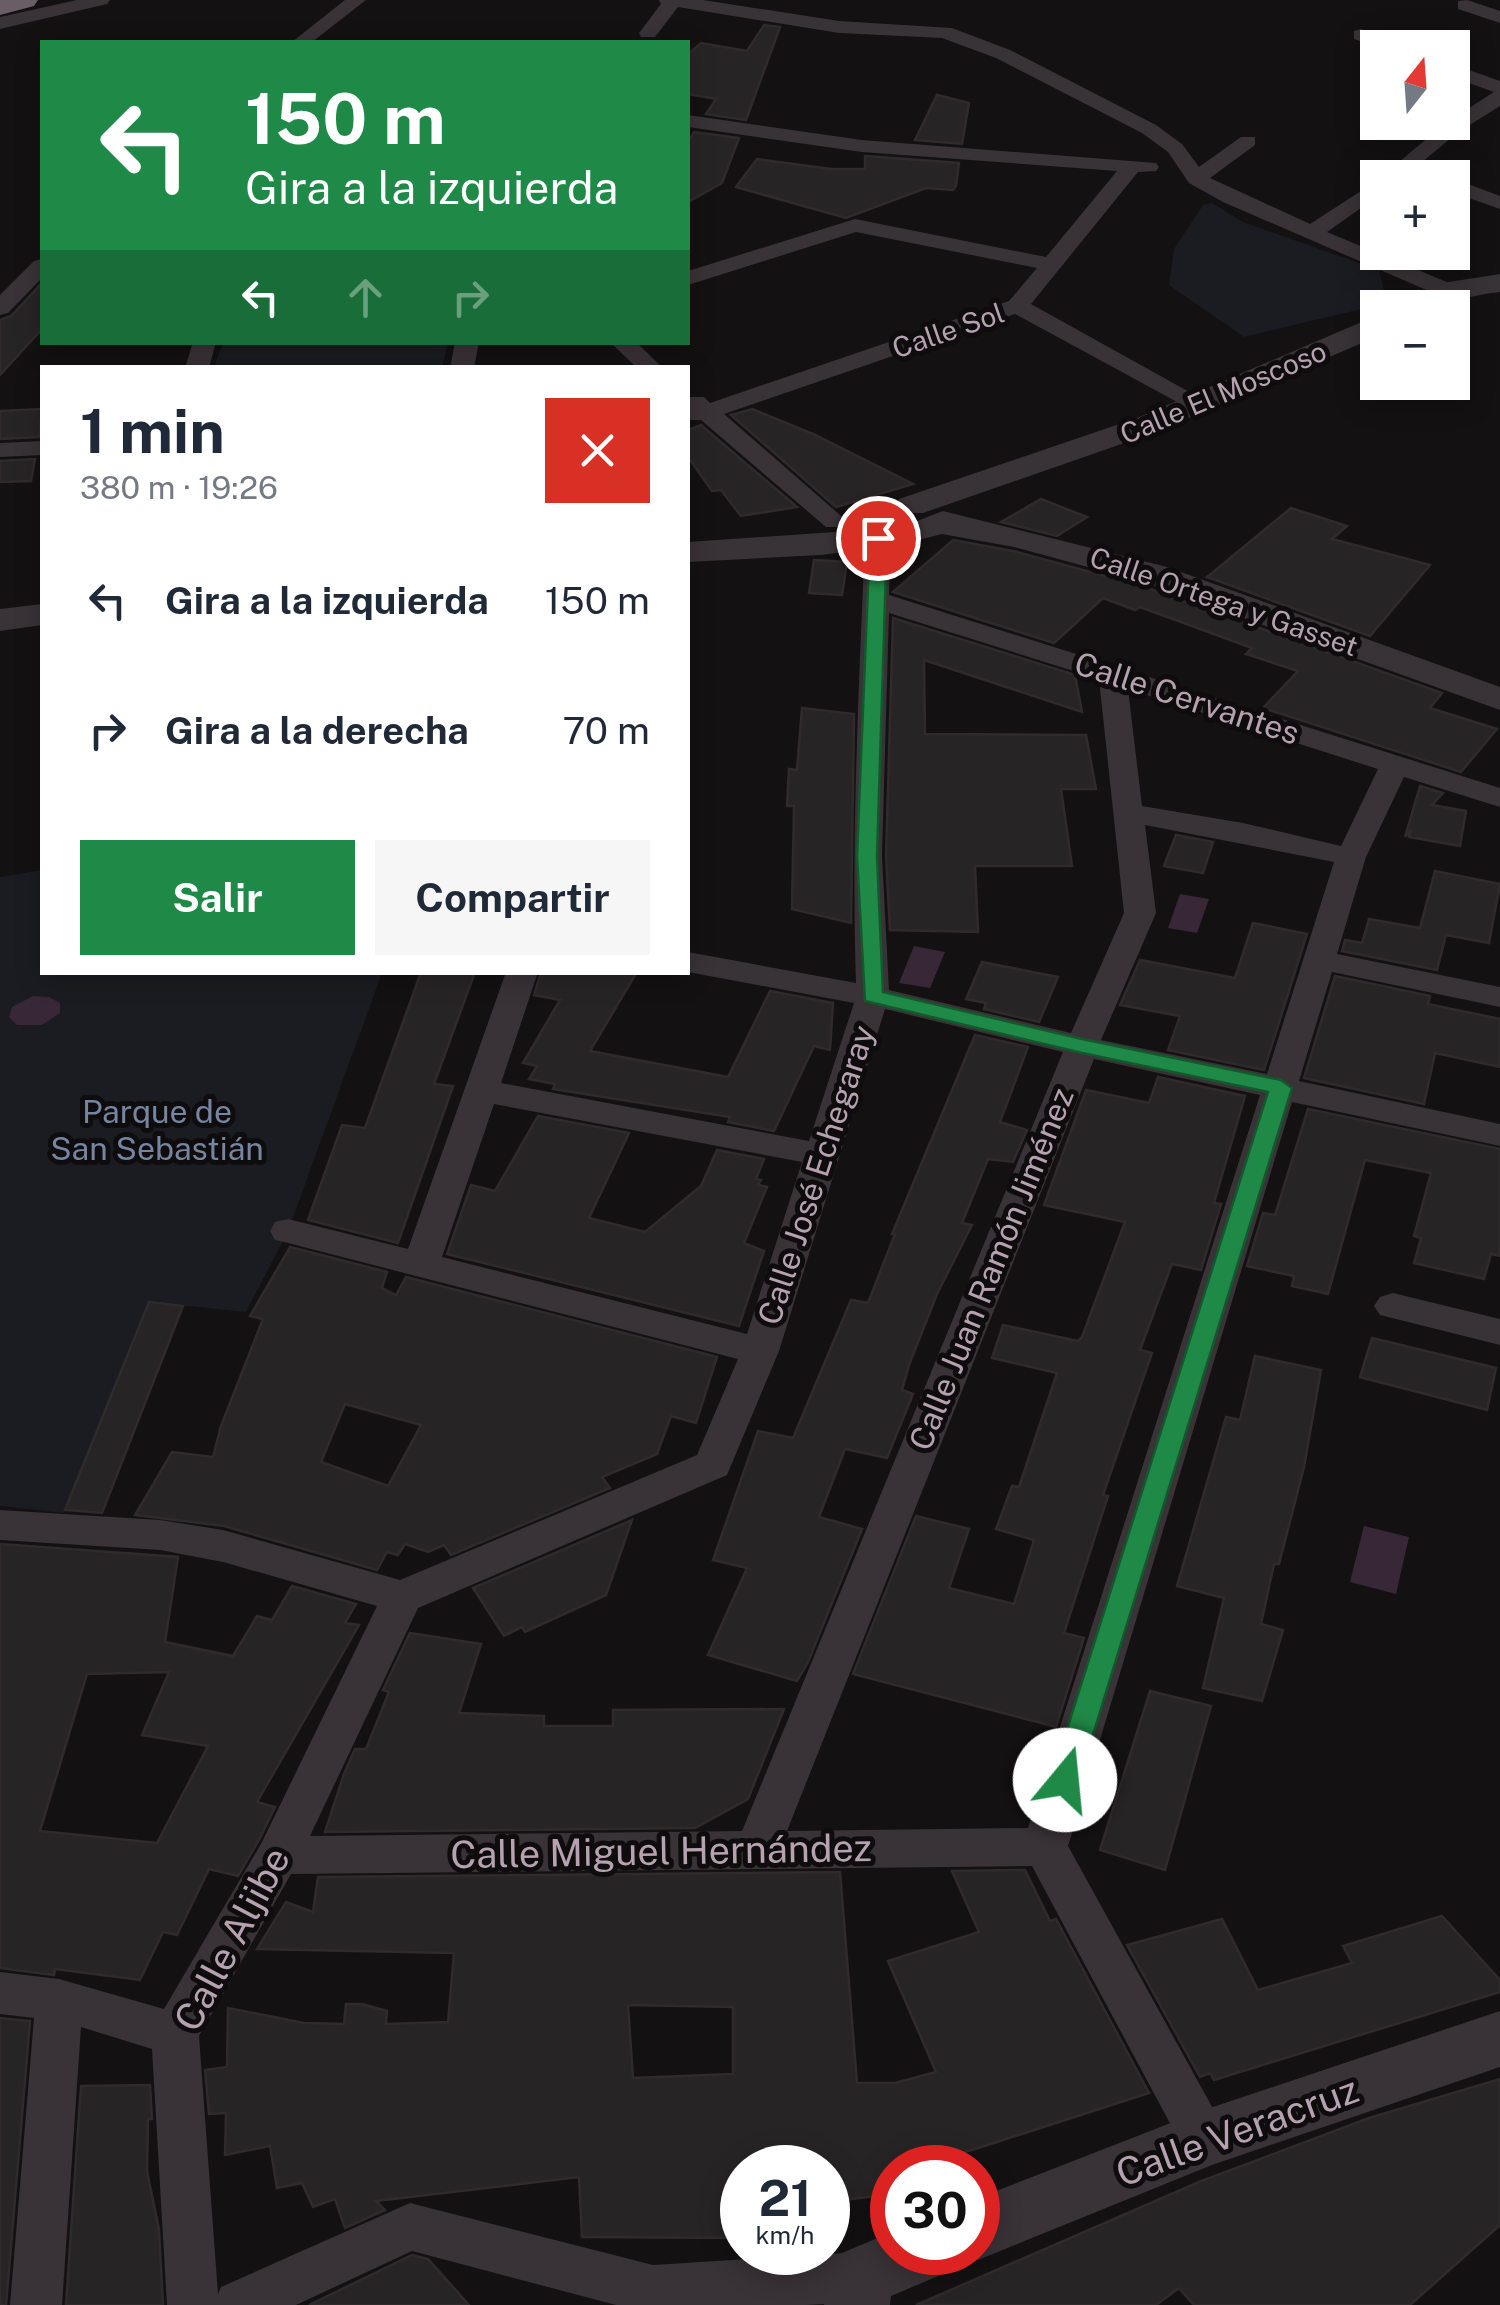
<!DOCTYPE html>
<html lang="es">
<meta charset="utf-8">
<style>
:root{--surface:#fff;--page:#f6f6f7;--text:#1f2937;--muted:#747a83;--accent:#1f8947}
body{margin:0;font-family:"Public Sans",sans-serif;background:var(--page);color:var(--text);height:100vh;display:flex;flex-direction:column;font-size:38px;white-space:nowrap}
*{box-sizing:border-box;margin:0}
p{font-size:32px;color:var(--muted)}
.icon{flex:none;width:55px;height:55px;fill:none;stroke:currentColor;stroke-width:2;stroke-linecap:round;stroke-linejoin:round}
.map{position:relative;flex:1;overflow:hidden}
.panel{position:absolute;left:40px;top:365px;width:650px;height:610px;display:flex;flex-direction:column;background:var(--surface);border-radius:0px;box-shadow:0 5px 25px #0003}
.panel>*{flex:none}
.guide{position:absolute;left:40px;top:40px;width:650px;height:305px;border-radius:0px;box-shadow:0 5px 25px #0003;background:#1f8947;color:#fff;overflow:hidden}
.needle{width:65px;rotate:17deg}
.tools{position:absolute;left:1360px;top:30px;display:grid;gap:20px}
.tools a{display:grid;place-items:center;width:110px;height:110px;border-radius:0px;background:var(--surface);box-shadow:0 5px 25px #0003;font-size:50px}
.speed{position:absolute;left:720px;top:2145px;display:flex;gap:20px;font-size:50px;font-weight:700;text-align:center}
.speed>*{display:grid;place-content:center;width:130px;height:130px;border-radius:50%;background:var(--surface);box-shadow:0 5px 25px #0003;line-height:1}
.speed small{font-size:25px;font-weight:400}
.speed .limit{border:15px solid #d22;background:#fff;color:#111}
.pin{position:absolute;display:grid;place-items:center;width:85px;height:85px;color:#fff;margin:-42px;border:5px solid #fff;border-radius:50%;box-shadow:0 2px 10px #0007}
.me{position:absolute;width:110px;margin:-55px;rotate:17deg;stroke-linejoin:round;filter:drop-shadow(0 0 8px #0008)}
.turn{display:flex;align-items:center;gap:35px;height:210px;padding:0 40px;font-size:45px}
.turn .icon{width:130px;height:130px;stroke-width:2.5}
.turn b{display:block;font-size:70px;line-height:85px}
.lanes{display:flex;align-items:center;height:95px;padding:0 40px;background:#0003;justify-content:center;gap:50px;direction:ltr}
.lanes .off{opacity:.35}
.round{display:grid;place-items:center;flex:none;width:105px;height:105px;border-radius:0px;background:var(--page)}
.overview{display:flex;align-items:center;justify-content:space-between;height:170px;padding:0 40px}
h1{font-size:60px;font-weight:700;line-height:75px}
.action{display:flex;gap:20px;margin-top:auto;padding:20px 40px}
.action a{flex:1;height:115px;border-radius:0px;background:var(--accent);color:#fff;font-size:40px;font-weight:700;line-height:115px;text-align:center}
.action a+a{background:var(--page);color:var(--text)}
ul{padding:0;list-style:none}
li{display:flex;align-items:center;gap:30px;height:130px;padding:0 40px}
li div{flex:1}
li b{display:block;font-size:38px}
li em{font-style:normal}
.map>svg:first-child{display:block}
.green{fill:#1a1c21}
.water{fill:#382737}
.building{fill:#272425;stroke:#2f2b2d;stroke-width:2.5;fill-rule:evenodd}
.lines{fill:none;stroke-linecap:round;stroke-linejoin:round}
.minor{fill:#393236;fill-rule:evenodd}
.tertiary{fill:#393236;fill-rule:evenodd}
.motorway{fill:#6a5e66;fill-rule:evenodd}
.route{fill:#1f8947;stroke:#14592e;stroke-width:2.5}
.labels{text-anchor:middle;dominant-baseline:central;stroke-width:10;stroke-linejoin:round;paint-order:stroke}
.far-street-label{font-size:28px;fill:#b5a1af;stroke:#0e0c0d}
.street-label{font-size:32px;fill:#b5a1af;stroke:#0e0c0d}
.park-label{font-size:32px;fill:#7685a2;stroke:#0e0c0d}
.near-street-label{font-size:38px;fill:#b5a1af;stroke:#0e0c0d}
</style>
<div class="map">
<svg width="1500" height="2305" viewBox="0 0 1500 2305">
<rect width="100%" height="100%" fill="#131112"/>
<!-- green -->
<g class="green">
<polygon points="1212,203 1243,222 1379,270 1387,303 1244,337 1169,285 1174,249 1203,205"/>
<polygon points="223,343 223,342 448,343 442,367 214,367"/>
<polygon points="42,870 42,972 382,973 288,1231 246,1312 149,1302 64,1513 0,1506 0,877"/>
</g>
<!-- water -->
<g class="water">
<polygon points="1180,894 1209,899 1197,933 1168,928"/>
<polygon points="914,946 945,952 930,988 899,983"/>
<polygon points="33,996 49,997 60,1003 60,1013 42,1025 17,1025 9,1017 12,1007"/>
<polygon points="1364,1526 1409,1537 1396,1594 1350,1582"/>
</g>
<!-- building -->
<g class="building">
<polygon points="764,25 780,27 746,120 706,114 716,99 688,94 688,54 701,43 747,51"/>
<polygon points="937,95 969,103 962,144 915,140"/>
<polygon points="694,132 739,138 722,183 688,202 688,142"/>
<polygon points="865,156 959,163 956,186 953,190 926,188 846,218 736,187 757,159 831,169 865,169"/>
<polygon points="42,283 42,329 0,375 0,320 11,316"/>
<polygon points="42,409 39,437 0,439 0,411"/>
<polygon points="752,409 813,434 913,484 836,507 731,415"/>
<polygon points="701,425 797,507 741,516 721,490 712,491 688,457 688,430"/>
<polygon points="35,459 31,481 0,482 0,461"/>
<polygon points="1041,499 1087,517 1057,536 1001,522"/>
<polygon points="1291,508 1347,526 1332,539 1430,565 1370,636 1207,577"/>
<polygon points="953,540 1013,551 1142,586 1442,693 1430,708 1497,729 1461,772 1263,708 1298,671 1246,654 1252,648 1140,607 1135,610 1103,598 1054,643 893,592"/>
<polygon points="814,560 847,562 842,595 809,593"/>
<polygon points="893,618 1075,675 1082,712 924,660 925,734 1086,735 1096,789 1061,789 1072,866 975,866 978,932 890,930 886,856"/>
<polygon points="802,708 854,714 851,923 792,909 794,806 787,806 789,769 797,770"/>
<polygon points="1420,786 1443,793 1432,805 1466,811 1460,846 1409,837 1411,830 1405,837"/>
<polygon points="1176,835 1213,842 1203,873 1164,866"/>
<polygon points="1435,871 1500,884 1489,943 1446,935 1437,970 1342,951 1345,940 1362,943 1369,919 1420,928"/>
<polygon points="1253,923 1307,934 1264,1070 1168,1050 1180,1016 1120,1005 1140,960 1235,978"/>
<polygon points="982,962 1058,977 1039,1022 984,1009 986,1003 966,999"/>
<polygon points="421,972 475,972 434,1084 453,1086 398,1243 308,1220 342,1125 365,1128"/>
<polygon points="541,972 637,972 590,1051 728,1077 770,991 833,1003 830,1050 814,1046 774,1131 728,1122 730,1117 553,1089 555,1084 529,1079 537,1066 523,1063 560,1000 534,995"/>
<polygon points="1335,976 1430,996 1428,1004 1500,1019 1500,1067 1435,1053 1424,1104 1304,1078"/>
<polygon points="975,1035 1028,1047 1000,1122 1027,1130 1013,1162 988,1159 962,1223 972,1225 937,1294 909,1365 902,1390 913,1394 887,1458 845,1449 819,1517 862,1529 808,1662 797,1681 708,1655 747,1568 713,1560 758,1431 793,1438 851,1300 868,1303 895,1234 892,1234"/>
<polygon points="1158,1077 1245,1096 1214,1203 1221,1204 1201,1270 1172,1264 1140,1350 1152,1353 1103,1495 1108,1496 1064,1633 1084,1638 1056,1727 853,1674 916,1516 969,1529 949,1588 1014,1604 1034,1540 996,1529 1012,1486 1019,1487 1057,1373 992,1358 1003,1325 1078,1341 1082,1337 1125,1222 1044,1205 1086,1090 1149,1103"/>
<polygon points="1308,1109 1500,1149 1500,1256 1491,1254 1484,1279 1414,1263 1421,1238 1414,1236 1431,1173 1365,1160 1328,1294 1292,1286 1294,1276 1247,1266 1263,1213 1275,1215"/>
<polygon points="538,1116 629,1133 589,1218 645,1232 701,1186 717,1150 764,1159 756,1179 761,1180 758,1185 767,1187 744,1243 764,1251 739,1326 447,1254 471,1185 495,1191"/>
<path d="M 290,1247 L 387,1272 L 382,1288 L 396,1295 L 406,1277 L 717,1357 L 696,1423 L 671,1416 L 657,1454 L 602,1477 L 610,1488 L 451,1555 L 444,1545 L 428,1552 L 405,1544 L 398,1555 L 387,1552 L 377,1570 L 224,1526 L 135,1515 L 172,1452 L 213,1457 L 221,1426 L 263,1319 L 250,1316 ZM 345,1404 L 421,1425 L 388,1486 L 321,1462 Z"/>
<polygon points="149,1302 183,1306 102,1513 65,1510"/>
<polygon points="1372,1338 1496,1368 1487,1410 1360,1377"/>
<polygon points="1255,1356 1321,1370 1304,1467 1279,1564 1274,1564 1261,1624 1283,1630 1262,1701 1203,1688 1224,1598 1177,1586 1226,1417 1240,1420"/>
<polygon points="632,1520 606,1595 525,1632 522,1627 504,1636 473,1588"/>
<path d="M 0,1544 L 178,1557 L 165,1642 L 233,1656 L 257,1616 L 272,1620 L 292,1586 L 356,1604 L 345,1623 L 359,1625 L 257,1802 L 275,1807 L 259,1840 L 238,1876 L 209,1869 L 177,1935 L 163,1932 L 140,1980 L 55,1969 L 54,1975 L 0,1968 ZM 169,1672 L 142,1735 L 208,1746 L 157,1843 L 40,1831 L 87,1674 Z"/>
<polygon points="410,1633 481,1644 459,1713 544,1716 544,1726 613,1726 613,1710 784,1709 748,1799 695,1828 325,1832 344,1774 355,1749 366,1749 389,1692 383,1690"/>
<polygon points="1150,1691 1211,1706 1165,1870 1100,1850"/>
<path d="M 1025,1870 L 1050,1921 L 1056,1919 L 1149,2093 L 972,2150 L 908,2168 L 892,2168 L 892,2194 L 828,2202 L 828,2168 L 742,2168 L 742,2238 L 582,2237 L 579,2177 L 376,2201 L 385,2210 L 345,2228 L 335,2199 L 313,2207 L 302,2183 L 277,2188 L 270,2146 L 225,2155 L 226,2113 L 209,2114 L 205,2070 L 227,2067 L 228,2008 L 304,2023 L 344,2024 L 346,2004 L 362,2004 L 387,2011 L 386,2024 L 448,2022 L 454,1953 L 257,1949 L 286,1902 L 313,1912 L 318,1877 L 840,1872 L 857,2083 L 895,2083 L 936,2072 L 888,1961 L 979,1932 L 952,1871 ZM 628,2005 L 733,2007 L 733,2074 L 633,2078 Z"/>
<polygon points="1442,1916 1500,1980 1500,1992 1214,2080 1210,2073 1200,2077 1127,1945 1222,1919 1258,1990 1352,1963 1343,1946"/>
<polygon points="0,2018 30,2021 6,2305 0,2305"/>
<polygon points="1500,2079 1500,2225 1410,2305 1194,2305 1179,2288 1156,2305 916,2305 1199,2182 1369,2118"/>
<polygon points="150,2085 152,2119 148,2119 147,2171 159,2230 163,2305 66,2305 81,2086"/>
<polygon points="412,2255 428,2259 469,2305 309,2305"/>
</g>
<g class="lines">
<!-- minor -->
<g class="minor">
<polygon points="77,0 110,0 107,4 0,29 0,17"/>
<polygon points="345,0 366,0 312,42 292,42"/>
<polygon points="659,0 703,0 839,21 952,28 1010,50 1156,125 1182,144 1199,167 1241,137 1255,137 1255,145 1210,178 1310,224 1378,180 1378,196 1327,232 1454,285 1457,290 1446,297 1438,295 1223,202 1189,183 1168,152 1142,133 996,58 942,38 839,33 678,7 655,37 641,37 639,33 661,4"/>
<polygon points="1458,1 1467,0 1500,11 1500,23 1458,9"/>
<polygon points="1361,29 1402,44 1404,48 1378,48 1354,39 1354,31"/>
<polygon points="1452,64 1500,81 1500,106 1457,133 1403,178 1380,178 1443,125 1452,122 1452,119 1494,92 1452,77"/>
<polygon points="1373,94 1378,95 1378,107 1363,100"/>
<polygon points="688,115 862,140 1156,163 1159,167 1156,171 1138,172 1031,304 1211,404 1208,409 1190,409 1015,314 724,414 848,522 844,527 826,527 701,420 688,420 688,397 704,397 710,403 1009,301 1037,268 856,232 688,285 688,271 855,219 1046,257 1117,171 862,152 688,127"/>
<polygon points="1452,178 1500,196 1500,209 1452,192"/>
<polygon points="42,259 42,278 8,313 0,315 0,295 34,261"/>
<polygon points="193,342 216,342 209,368 185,368"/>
<polygon points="455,342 479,342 474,368 450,368"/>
<polygon points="610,342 636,342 663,368 637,368"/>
<polygon points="42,441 42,455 0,457 0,443"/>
<path d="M 878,530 L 891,538 L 889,595 L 1500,788 L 1500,807 L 1404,777 L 1366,857 L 1337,954 L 1500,987 L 1500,1007 L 1332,972 L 1299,1081 L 1500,1124 L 1500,1146 L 1292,1102 L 1068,1846 L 1221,2123 L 1229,2139 L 1221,2155 L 1204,2162 L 1187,2155 L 1032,1866 L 291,1874 L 199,2036 L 218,2294 L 221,2287 L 410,2203 L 653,2265 L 860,2252 L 878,2260 L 886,2277 L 878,2294 L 860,2302 L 807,2305 L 616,2305 L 412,2251 L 296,2305 L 167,2305 L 152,2049 L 81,2027 L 62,2305 L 10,2305 L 34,2018 L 0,2014 L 0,1972 L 59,1979 L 164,2009 L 262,1842 L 377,1606 L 223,1562 L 160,1550 L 0,1540 L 0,1510 L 160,1520 L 223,1530 L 400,1580 L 697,1455 L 738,1359 L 288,1243 L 275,1240 L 270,1231 L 275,1222 L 288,1219 L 408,1249 L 506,972 L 538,972 L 501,1083 L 809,1141 L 854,1003 L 688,972 L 688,952 L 856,983 C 851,834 859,685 865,538 ZM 889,613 L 1099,679 L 1124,913 L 1071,1033 L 889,990 L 882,856 ZM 1128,689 L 1378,769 L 1341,846 L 1243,823 L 1142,806 ZM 1145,825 L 1334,862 L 1267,1074 L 1101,1040 L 1156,913 ZM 885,1009 L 1063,1052 L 742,1831 L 310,1836 L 418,1608 L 727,1475 L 779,1351 ZM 1094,1059 L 1260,1095 L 1028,1828 L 787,1831 ZM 494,1104 L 802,1162 L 747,1334 L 442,1257 Z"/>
<polygon points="1393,1293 1500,1319 1500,1345 1380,1315 1374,1306 1380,1297"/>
</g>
<!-- tertiary -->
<g class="tertiary">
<path d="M 1500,274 L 1500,292 C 1464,296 1433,308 1397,308 L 1436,284 Z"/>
<polygon points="1378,315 1378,336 1159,431 923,513 899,513 895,506 899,499 1137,418"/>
<polygon points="943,511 1167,567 1500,687 1500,710 1143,582 1014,547 942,534 899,545 821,555 688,562 688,542 863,530 917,521"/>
<polygon points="42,604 42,625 0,631 0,609"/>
<polygon points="1500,2011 1500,2067 1212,2165 978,2260 959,2252 978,2252 978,2198 1204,2110"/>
<polygon points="892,2232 892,2252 952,2252 943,2274 891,2296 890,2305 824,2305 827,2277 837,2255"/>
</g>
<!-- motorway -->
<polygon class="motorway" points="0,0 38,0 34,6 0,15"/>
</g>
<!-- route -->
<polygon class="route" points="878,533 887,538 877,856 883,992 1082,1039 1281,1080 1292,1088 1079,1780 1075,1789 1065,1792 1055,1789 1051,1780 1268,1092 1082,1053 865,1001 857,856 870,538"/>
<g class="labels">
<!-- far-street labels -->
<g class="far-street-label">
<text transform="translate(948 330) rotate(-19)">Calle Sol</text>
<text transform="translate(1223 392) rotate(-23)">Calle El Moscoso</text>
<text transform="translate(1224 601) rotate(19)">Calle Ortega y Gasset</text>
</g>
<!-- street labels -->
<g class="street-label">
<text transform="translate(1187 698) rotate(18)">Calle Cervantes</text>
<text transform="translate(816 1175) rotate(-72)">Calle José Echegaray</text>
<text transform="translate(991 1269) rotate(-68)">Calle Juan Ramón Jiménez</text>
</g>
<!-- park labels -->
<g class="park-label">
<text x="157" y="1111">Parque de<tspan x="157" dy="37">San Sebastián</tspan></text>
</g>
<!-- near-street labels -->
<g class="near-street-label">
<text transform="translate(661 1851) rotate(-1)">Calle Miguel Hernández</text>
<text transform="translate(232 1939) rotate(-62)">Calle Aljibe</text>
<text transform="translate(1237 2131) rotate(-20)">Calle Veracruz</text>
</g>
</g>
</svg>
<div class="tools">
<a><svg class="needle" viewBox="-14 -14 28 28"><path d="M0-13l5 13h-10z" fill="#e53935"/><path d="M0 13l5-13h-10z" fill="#747a83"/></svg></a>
<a>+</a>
<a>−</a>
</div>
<div class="speed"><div>21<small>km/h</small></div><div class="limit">30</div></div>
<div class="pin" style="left:878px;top:538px;background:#d93025"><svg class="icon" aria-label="arrive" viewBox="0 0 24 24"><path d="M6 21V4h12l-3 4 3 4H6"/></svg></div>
<svg class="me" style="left:1065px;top:1780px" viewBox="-20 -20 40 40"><circle r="19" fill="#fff"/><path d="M0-13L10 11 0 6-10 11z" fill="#1f8947"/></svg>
<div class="guide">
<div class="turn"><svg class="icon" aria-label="left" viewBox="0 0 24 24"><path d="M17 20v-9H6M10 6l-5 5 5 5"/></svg><div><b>150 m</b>Gira a la izquierda</div></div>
<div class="lanes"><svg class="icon" aria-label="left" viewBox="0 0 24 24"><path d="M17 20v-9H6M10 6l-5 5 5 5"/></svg><svg class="icon off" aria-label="ahead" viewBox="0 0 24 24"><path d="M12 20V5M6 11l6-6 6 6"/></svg><svg class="icon off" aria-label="right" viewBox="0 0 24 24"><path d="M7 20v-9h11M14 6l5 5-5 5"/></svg></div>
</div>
<section class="panel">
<div class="overview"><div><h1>1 min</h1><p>380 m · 19:26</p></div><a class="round" style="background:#d93025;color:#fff"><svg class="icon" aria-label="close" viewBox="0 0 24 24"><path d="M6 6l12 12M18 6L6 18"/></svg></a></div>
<ul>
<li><svg class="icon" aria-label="left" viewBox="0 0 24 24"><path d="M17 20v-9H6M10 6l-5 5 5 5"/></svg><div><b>Gira a la izquierda</b></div><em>150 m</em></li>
<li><svg class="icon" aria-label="right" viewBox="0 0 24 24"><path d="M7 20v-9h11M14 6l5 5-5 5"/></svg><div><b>Gira a la derecha</b></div><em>70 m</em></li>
</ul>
<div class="action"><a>Salir</a><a>Compartir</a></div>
</section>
</div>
